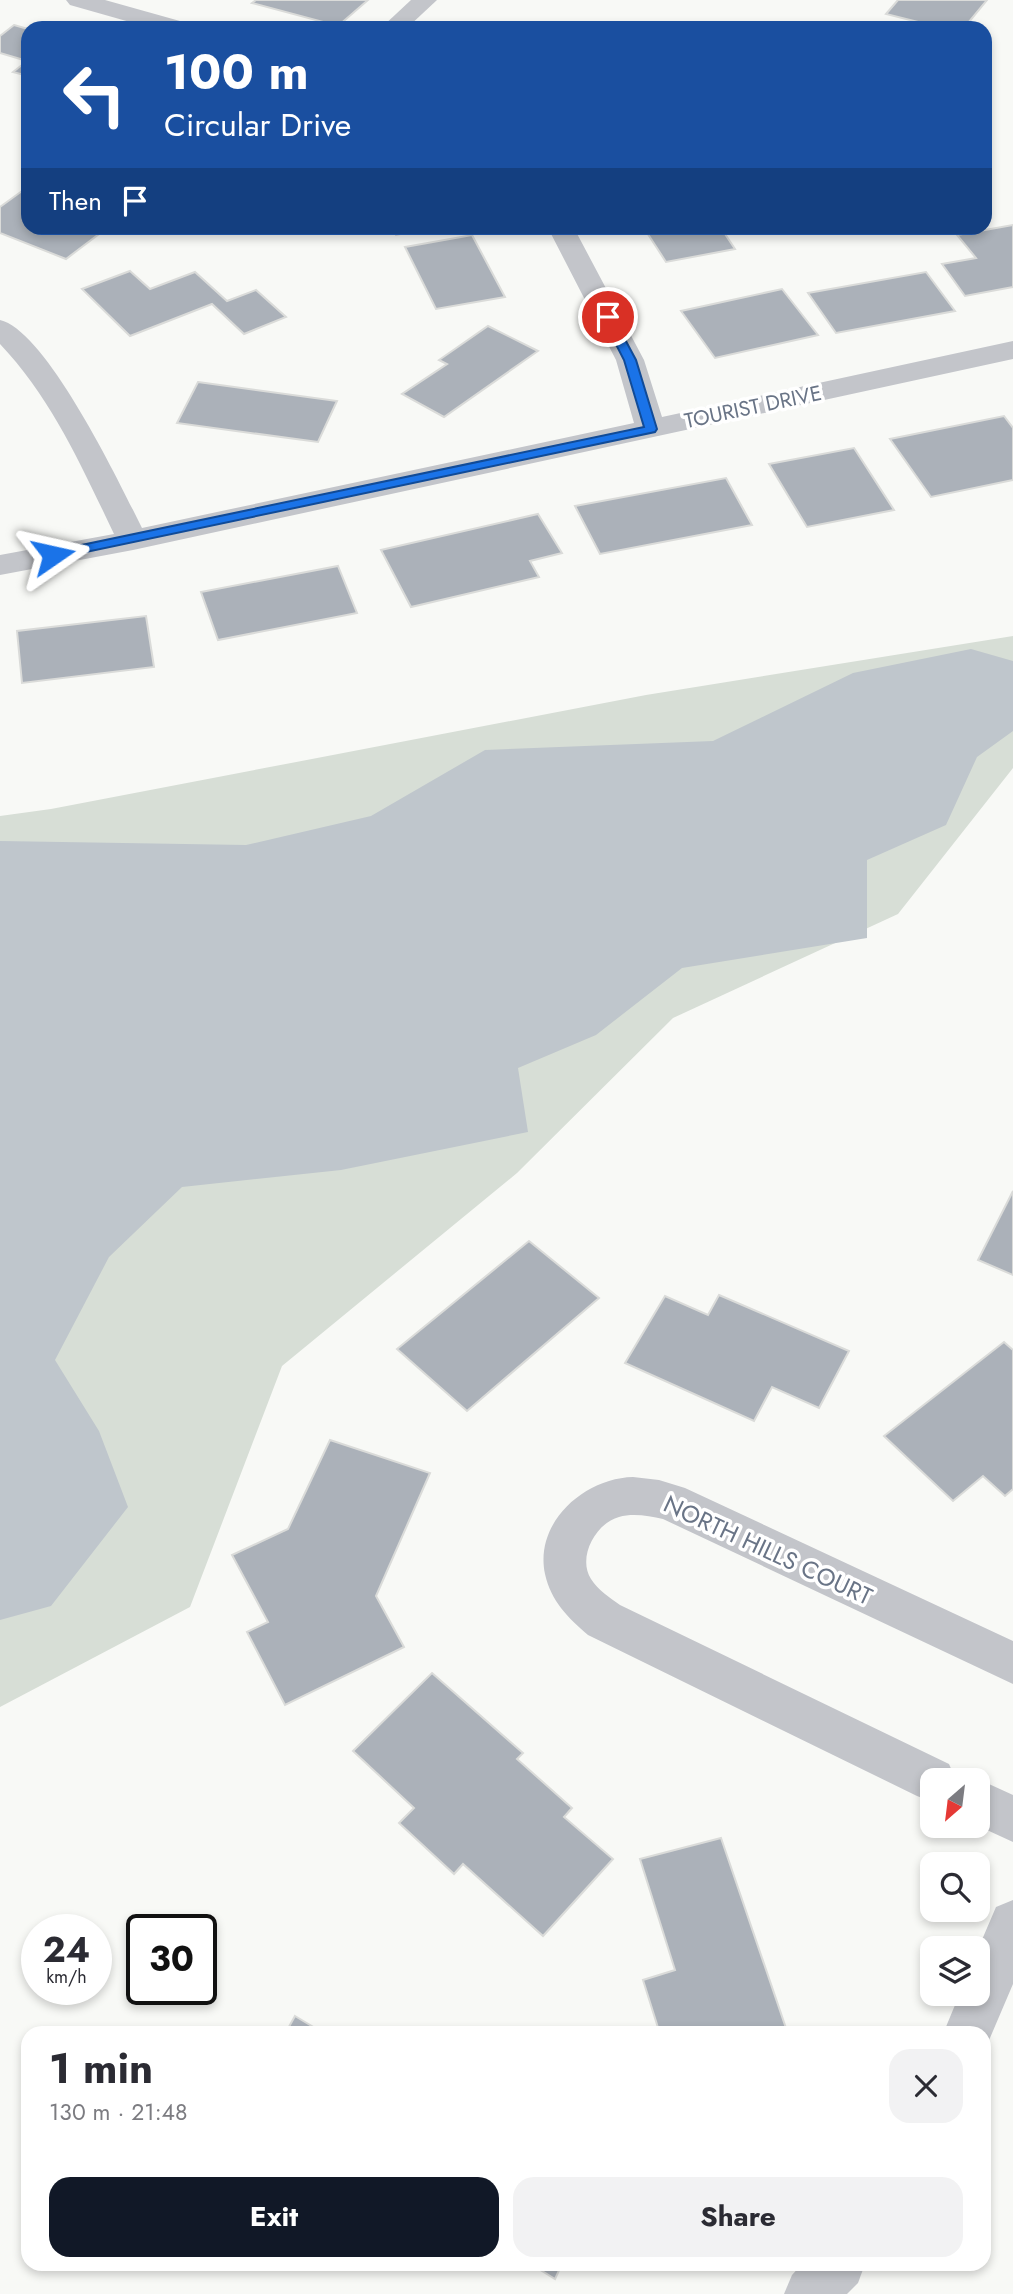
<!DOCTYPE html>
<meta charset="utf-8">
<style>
:root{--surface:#fff;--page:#f2f2f3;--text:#2b2b33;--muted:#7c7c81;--accent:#111827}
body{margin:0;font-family:Jost,sans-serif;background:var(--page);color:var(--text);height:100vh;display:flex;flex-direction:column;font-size:26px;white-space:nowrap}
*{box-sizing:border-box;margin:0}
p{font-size:23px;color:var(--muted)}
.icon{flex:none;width:38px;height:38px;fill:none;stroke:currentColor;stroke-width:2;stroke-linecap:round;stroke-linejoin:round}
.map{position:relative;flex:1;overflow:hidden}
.details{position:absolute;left:21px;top:2026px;width:970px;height:245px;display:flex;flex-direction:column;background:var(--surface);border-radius:21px;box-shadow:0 4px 10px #0003}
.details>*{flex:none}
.hud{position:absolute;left:21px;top:21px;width:971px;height:214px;border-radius:21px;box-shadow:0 4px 10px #0003;background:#1a4fa0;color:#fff;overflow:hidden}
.needle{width:46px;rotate:208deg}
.buttons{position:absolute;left:920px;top:1768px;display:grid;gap:14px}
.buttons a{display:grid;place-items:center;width:70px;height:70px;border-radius:14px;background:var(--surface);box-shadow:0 4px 10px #0003;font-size:35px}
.speed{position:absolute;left:21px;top:1914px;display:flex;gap:14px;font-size:35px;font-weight:700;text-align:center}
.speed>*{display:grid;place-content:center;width:91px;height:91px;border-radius:50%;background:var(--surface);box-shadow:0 4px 10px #0003;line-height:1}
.speed small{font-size:18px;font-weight:400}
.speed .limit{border:4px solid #111;border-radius:10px;background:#fff;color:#111}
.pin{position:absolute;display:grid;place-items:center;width:60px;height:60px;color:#fff;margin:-30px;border:4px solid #fff;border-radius:50%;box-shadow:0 2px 7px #0007}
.me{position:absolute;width:77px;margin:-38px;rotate:79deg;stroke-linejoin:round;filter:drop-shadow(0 0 5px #0008)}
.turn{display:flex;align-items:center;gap:24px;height:147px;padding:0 28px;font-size:32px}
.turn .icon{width:91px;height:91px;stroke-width:2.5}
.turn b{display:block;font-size:49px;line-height:60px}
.then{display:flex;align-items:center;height:66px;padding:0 28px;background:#0003;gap:14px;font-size:26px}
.round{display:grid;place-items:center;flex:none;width:74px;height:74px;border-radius:21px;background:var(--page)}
.summary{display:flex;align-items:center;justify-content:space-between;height:119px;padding:0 28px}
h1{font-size:42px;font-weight:700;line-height:52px}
.primary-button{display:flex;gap:14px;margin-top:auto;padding:14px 28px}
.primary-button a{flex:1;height:80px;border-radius:21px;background:var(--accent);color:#fff;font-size:28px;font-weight:700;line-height:80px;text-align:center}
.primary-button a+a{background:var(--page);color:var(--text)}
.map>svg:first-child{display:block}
.green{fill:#d7ded6}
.water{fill:#bfc6cc}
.building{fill:#abb1b9;stroke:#dadbd9;stroke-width:2}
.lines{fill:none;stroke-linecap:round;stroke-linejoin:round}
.street{fill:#c3c5ca;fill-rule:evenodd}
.route{fill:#1a73e8;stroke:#114b97;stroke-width:2}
.labels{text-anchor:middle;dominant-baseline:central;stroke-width:7;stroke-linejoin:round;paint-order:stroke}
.far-street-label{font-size:21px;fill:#697486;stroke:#fff}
.street-label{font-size:24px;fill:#697486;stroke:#fff}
</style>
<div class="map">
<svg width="1013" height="2294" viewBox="0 0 1013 2294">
<rect width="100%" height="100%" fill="#f8f9f6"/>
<!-- green -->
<polygon class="green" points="1013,636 1013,768 898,914 673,1018 517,1173 282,1366 190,1607 0,1707 0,816 51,809 646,695"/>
<!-- water -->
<polygon class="water" points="971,649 1013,661 1013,731 977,757 946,825 867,860 867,938 682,968 596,1035 518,1068 528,1132 341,1170 182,1187 109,1257 55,1360 99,1431 128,1507 51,1606 0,1620 0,841 246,845 371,816 485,750 713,741 853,673"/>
<!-- building -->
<g class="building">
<polygon points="256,0 368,0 338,26 252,3"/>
<polygon points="898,0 987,0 964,28 942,28 886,14"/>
<polygon points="14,25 28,29 28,76 13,72 27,61 0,53 0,36"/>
<polygon points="22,191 28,193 28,228 107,228 66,259 0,233 0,207"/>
<polygon points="1013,225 1013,287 965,296 942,264 976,258 957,235"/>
<polygon points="391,228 431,228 396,235"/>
<polygon points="644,228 721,228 735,249 666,262"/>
<polygon points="472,235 505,297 436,309 405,247"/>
<polygon points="130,271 150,289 195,272 227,301 256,290 286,317 244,334 212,304 130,336 82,289"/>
<polygon points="926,272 955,311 836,333 808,293"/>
<polygon points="782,289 818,335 715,358 681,311"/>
<polygon points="488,326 538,351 444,417 402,394 447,364 439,360"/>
<polygon points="198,382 337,401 318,442 177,423"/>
<polygon points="1004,416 1013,428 1013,480 931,497 890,439"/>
<polygon points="854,448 894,510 807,527 769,464"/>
<polygon points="726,478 752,525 600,554 575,506"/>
<polygon points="538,514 562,553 530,561 539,577 411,607 381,550"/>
<polygon points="338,566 357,613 218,640 201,592"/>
<polygon points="146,616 154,667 22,683 17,631"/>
<polygon points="1013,1191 1013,1275 978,1260"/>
<polygon points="529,1241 599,1298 467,1411 397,1349"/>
<polygon points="719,1295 849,1351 819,1408 772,1387 754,1421 625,1363 665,1296 708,1315"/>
<polygon points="1004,1342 1013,1350 1013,1489 1005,1496 983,1476 953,1501 884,1436"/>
<polygon points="330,1440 430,1473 376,1596 404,1647 285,1705 247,1632 268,1622 232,1555 288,1529"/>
<polygon points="432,1673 523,1753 517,1759 572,1808 564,1817 613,1859 543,1936 463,1864 454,1874 399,1823 414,1808 353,1751"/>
<polygon points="721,1838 788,2034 660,2034 643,1980 675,1970 640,1859"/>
<polygon points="295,2016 325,2034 285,2034"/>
<polygon points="531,2264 562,2264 555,2279"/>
</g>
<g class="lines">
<!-- street -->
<g class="street">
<polygon points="66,0 105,0 187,23 190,28 151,28 70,5"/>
<polygon points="411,0 437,0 407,28 381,28"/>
<path d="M 548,228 L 574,228 L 644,360 L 662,417 L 1013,341 L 1013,359 L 133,550 L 0,575 L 0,555 L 114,534 C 82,467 52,399 0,344 L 0,320 C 47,331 120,484 142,528 L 634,423 L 616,360 Z"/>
<path d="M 633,1477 L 659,1480 L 685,1488 L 1013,1641 L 1013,1684 L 663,1519 C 649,1516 633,1513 619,1517 C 596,1523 577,1557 591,1579 C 598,1590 610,1598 620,1605 L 949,1764 L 956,1780 L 933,1780 L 933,1802 L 917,1796 L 588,1635 C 568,1618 551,1601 545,1574 C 534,1522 585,1478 633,1477 Z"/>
<polygon points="978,1779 1013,1795 1013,1842 976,1825 978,1825"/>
<polygon points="1013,1900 1013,1984 984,2052 984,2034 943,2034 960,1993 978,1993 978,1949 996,1907"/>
<polygon points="802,2264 865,2264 858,2283 847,2294 784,2294 792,2275"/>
</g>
</g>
<!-- route -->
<polygon class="route" points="604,315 612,315 636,360 657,429 655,432 53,559 47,555 53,551 644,427 624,360 602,317"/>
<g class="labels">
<!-- far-street labels -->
<g class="far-street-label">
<text transform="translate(753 407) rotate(-12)">TOURIST DRIVE</text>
</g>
<!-- street labels -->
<g class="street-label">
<text transform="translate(768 1550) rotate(25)">NORTH HILLS COURT</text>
</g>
</g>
</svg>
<div class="buttons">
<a><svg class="needle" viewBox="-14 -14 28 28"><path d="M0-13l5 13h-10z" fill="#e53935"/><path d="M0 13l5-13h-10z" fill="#7c7c81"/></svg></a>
<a><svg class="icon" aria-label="search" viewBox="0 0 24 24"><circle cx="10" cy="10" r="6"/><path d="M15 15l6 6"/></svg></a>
<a><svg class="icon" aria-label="layers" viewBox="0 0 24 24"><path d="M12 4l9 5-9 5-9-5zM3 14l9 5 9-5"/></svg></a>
</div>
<div class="speed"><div>24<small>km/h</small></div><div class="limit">30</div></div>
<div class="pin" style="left:608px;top:317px;background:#d93025"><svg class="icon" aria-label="arrive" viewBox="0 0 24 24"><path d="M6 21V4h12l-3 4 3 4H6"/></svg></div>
<svg class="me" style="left:53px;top:555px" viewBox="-20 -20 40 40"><path d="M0-17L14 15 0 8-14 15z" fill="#1a73e8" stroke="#fff" stroke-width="4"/></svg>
<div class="hud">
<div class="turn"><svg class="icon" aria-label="left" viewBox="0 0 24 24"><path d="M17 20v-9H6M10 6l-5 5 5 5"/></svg><div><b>100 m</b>Circular Drive</div></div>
<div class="then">Then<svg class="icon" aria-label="arrive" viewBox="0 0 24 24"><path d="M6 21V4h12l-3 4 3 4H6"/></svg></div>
</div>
<section class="details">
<div class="summary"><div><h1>1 min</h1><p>130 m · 21:48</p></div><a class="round"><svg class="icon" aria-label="close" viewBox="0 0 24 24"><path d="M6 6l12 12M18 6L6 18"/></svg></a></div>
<div class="primary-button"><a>Exit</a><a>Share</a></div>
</section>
</div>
